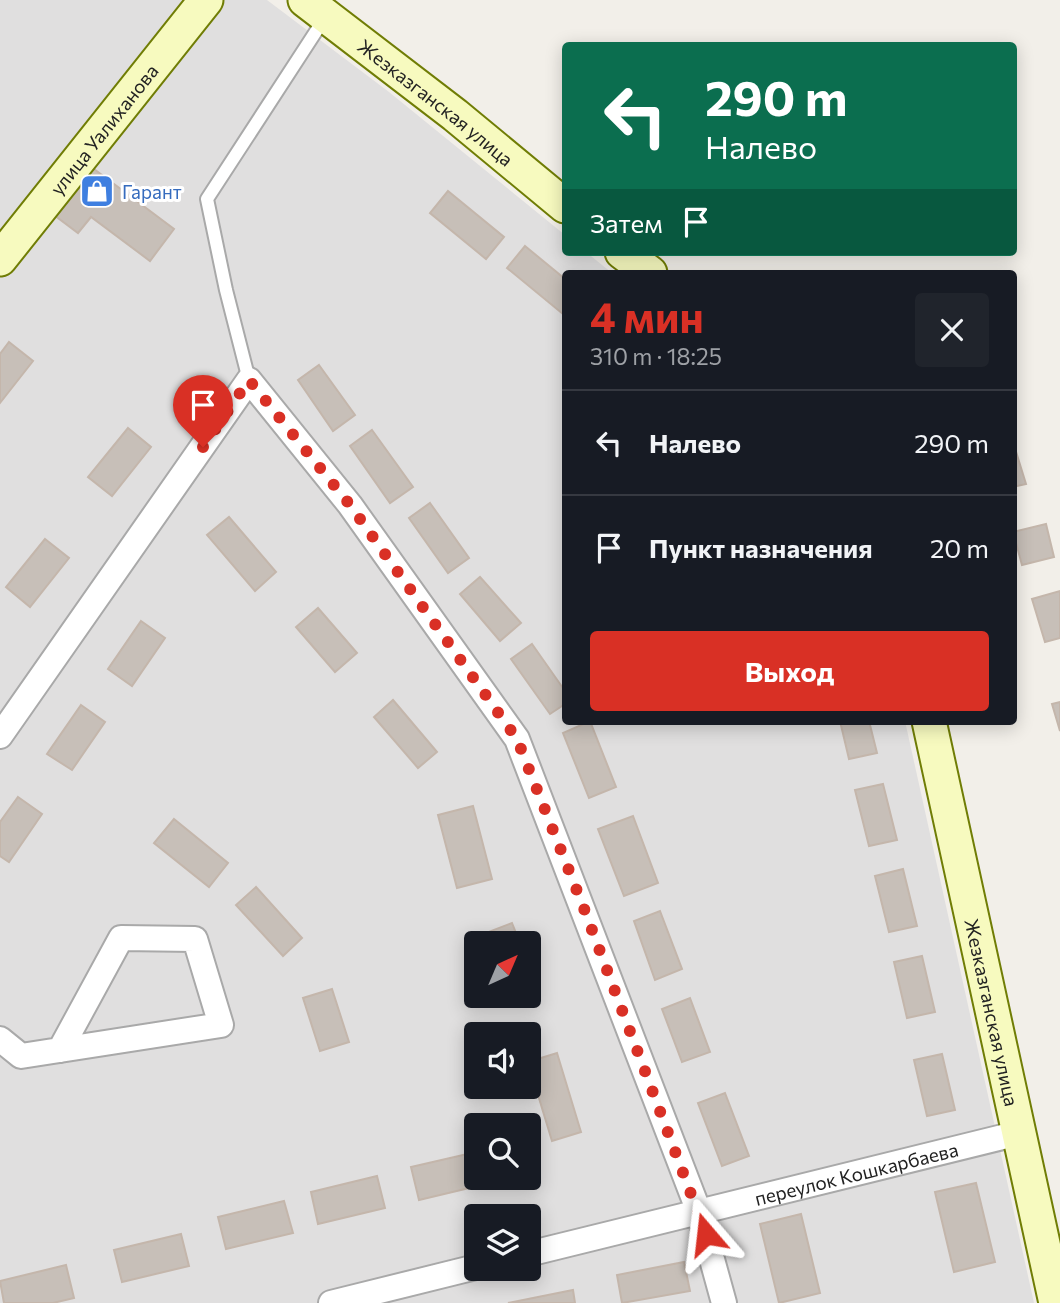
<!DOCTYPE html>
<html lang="ru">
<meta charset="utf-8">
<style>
:root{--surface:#171b24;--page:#20242c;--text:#f1f3f6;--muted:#9ea1a6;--line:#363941;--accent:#d93025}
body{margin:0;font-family:Commissioner,sans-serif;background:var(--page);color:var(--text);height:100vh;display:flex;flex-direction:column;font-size:26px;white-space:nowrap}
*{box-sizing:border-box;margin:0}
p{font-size:23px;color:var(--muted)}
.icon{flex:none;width:38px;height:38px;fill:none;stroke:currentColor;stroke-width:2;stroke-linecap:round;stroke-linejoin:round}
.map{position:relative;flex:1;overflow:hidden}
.details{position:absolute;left:562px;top:270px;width:455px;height:455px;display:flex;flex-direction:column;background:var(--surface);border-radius:7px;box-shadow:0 4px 18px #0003}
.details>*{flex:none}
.top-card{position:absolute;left:562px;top:42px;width:455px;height:214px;border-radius:7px;box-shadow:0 4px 18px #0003;background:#0b6e4f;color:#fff;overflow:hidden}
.needle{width:46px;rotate:44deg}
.tools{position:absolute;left:464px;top:931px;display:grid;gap:14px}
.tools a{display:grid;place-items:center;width:77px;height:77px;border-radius:7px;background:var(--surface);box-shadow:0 4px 18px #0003;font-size:35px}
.pin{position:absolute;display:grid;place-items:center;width:60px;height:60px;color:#fff;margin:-72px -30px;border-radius:50% 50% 50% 0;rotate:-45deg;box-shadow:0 0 7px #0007}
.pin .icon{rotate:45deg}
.me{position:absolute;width:77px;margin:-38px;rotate:343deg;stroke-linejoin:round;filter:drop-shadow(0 0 5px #0008)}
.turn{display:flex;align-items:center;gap:24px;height:147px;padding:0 28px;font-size:32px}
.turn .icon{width:91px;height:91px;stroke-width:2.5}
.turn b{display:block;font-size:49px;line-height:60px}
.then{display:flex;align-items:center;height:66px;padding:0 28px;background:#0003;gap:14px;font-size:26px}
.round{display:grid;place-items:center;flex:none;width:74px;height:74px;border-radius:7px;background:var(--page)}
.headline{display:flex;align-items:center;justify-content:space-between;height:119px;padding:0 28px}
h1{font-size:42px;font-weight:700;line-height:52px;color:var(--accent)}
.cta{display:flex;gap:14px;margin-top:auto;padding:14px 28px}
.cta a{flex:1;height:80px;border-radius:7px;background:var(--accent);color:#fff;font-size:28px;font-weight:700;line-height:80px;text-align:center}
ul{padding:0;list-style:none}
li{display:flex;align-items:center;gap:21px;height:105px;padding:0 28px;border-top:2px solid var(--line)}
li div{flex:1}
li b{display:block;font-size:26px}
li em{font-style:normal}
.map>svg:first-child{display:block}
.residential{fill:#e0dfdf;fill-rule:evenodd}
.building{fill:#c7bfb8;stroke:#c4b6ab;stroke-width:2}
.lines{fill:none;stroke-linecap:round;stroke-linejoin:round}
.lane-casing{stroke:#a9a9a9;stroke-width:16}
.street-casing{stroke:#a9a9a9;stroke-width:28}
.secondary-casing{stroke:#707d05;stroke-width:37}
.lane{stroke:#fff;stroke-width:12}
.street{stroke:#fff;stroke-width:24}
.secondary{stroke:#f7fabf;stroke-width:33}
.route{stroke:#d93025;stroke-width:12;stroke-dasharray:0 21.6}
.labels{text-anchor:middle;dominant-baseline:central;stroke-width:6;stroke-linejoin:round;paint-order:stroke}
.street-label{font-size:19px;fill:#222;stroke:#fff}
.shop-label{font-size:19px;fill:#366cbe;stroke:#fff;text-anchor:start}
</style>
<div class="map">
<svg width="1060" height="1303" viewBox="0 0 1060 1303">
<rect width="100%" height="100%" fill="#f2efe9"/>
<!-- residential -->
<path class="residential" d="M 0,0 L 267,0 L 389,92 L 565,235 L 565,252 L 586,252 L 612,273 L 565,273 L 565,721 L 905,721 L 1034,1303 L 0,1303 ZM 476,943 L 528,943 L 528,996 L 476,996 ZM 476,1034 L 528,1034 L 528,1087 L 476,1087 ZM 476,1125 L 528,1125 L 528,1178 L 476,1178 ZM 476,1216 L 528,1216 L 528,1269 L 476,1269 Z"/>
<!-- building -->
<g class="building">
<polygon points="90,166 174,229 150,261 91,217 78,233 54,215"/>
<polygon points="448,191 504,237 486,259 430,213"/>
<polygon points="525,246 565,279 563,314 507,268"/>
<polygon points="9,342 33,361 0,403 0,354"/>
<polygon points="319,365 355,415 333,431 298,380"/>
<polygon points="128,428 151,447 112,496 88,477"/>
<polygon points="372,430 413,487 390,503 350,446"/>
<polygon points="1013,442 1026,484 1013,487"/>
<polygon points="430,503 469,558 448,573 409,518"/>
<polygon points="229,517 276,572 255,591 207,535"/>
<polygon points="1046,524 1054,557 1022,565 1013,532"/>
<polygon points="45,539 69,558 30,607 6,587"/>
<polygon points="480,577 521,623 500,641 460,594"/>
<polygon points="1060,591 1060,638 1045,642 1032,599"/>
<polygon points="318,608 357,653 335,672 296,627"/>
<polygon points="141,621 165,638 132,686 108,669"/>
<polygon points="532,644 565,691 565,704 550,714 511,659"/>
<polygon points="393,700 437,752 418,768 374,717"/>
<polygon points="1060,702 1060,731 1052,704"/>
<polygon points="81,705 105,722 72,770 47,754"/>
<polygon points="590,721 616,787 589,798 563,733"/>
<polygon points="840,721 869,721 877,753 849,759"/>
<polygon points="883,784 897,840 869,846 855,790"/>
<polygon points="18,797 42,814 9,862 0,856 0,822"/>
<polygon points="473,806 492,879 457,888 438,815"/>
<polygon points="633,816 658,883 624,896 598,829"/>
<polygon points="174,819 228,863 209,887 154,843"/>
<polygon points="903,869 917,926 889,932 875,876"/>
<polygon points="256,887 302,938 283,956 236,905"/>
<polygon points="660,911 682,969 655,980 634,921"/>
<polygon points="512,923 520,943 480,943 478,936"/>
<polygon points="922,956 935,1012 907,1018 894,962"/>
<polygon points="528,966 538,991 528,995"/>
<polygon points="332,989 349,1042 320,1051 303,998"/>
<polygon points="500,996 525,996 504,1004"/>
<polygon points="690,998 710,1052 682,1062 662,1009"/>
<polygon points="557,1053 581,1132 552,1141 528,1062"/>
<polygon points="942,1054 955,1110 927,1116 914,1060"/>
<polygon points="725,1093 749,1156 722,1166 698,1103"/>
<polygon points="476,1152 476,1178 484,1178 486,1184 419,1200 411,1167"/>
<polygon points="377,1176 385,1208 318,1224 311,1192"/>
<polygon points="976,1183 995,1262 954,1272 935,1192"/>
<polygon points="284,1201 293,1233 226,1249 218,1217"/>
<polygon points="801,1214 820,1293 779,1303 760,1224"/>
<polygon points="181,1234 189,1266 122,1282 114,1250"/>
<polygon points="684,1262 690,1291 622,1303 617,1275"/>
<polygon points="66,1265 74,1298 53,1303 4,1303 0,1281"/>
<polygon points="573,1290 575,1303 508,1303"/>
</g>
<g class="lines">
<!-- lane casing -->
<g class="lane-casing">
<polyline id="lane" points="249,380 226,290 207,199 326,16"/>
</g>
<!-- street casing -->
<g class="street-casing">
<g id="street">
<polyline points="0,736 249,380 350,505 517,739 699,1212 724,1303"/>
<polyline points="0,1039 21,1056 221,1025 195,939 121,938 60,1050"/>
<path id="s1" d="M 528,1254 L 1019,1133"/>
<polyline points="331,1303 476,1267"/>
</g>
</g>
<!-- secondary casing -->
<g class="secondary-casing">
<g id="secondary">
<path id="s2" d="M 305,0 L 455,115 L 565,206"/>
<polyline points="622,252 650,273"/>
<path id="s3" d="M 0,259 L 206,0"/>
<path id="s4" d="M 929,721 L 1056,1303"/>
</g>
</g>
<!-- lane -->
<use href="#lane" class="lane"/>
<!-- street -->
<use href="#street" class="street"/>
<!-- secondary -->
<use href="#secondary" class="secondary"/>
</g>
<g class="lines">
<!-- route -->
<polyline class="route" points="203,447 249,380 350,505 517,739 583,906 706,1234"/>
</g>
<!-- icons -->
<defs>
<g id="shop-square" transform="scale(1.75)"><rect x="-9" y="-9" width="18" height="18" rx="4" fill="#3f7fe0" stroke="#fff"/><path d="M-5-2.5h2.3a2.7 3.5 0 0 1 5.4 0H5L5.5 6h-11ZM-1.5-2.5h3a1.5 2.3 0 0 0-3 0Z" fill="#fff"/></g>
</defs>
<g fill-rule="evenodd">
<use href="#shop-square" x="97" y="191"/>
</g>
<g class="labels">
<!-- street labels -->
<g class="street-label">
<text stroke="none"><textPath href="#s2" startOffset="166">Жезказганская улица</textPath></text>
<text stroke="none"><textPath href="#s3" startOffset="166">улица Уалиханова</textPath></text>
<text stroke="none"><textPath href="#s4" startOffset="298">Жезказганская улица</textPath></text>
<text stroke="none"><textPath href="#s1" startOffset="338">переулок Кошкарбаева</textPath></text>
</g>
<!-- shop labels -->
<g class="shop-label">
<text x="122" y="191">Гарант</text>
</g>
</g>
</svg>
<div class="tools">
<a><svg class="needle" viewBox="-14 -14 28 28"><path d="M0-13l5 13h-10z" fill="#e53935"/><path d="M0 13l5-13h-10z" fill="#9ea1a6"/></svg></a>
<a><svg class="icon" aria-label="sound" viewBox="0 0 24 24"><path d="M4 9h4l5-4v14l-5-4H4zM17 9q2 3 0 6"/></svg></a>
<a><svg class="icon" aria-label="search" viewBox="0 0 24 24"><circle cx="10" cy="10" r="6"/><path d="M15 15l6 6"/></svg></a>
<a><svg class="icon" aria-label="layers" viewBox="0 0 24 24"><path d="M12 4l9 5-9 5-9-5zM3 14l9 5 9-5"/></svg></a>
</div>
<div class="pin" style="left:203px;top:447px;background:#d93025"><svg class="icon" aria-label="arrive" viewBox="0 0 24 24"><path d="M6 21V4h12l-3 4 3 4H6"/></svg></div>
<svg class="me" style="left:706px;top:1234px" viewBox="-20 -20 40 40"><path d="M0-17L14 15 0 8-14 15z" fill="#d93025" stroke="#fff" stroke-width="4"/></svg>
<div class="top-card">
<div class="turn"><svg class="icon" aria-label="left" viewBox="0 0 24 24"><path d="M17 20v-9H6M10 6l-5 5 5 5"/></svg><div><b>290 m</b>Налево</div></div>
<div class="then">Затем<svg class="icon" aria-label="arrive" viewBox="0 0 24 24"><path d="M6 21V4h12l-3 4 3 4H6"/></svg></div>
</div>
<section class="details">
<div class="headline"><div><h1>4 мин</h1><p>310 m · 18:25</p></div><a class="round"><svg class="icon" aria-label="close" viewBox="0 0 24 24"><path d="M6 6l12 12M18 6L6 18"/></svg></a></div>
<ul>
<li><svg class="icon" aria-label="left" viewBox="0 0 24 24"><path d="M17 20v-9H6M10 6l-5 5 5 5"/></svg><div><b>Налево</b></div><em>290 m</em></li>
<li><svg class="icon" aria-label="arrive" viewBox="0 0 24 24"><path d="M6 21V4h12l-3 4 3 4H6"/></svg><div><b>Пункт назначения</b></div><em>20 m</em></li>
</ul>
<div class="cta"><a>Выход</a></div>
</section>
</div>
